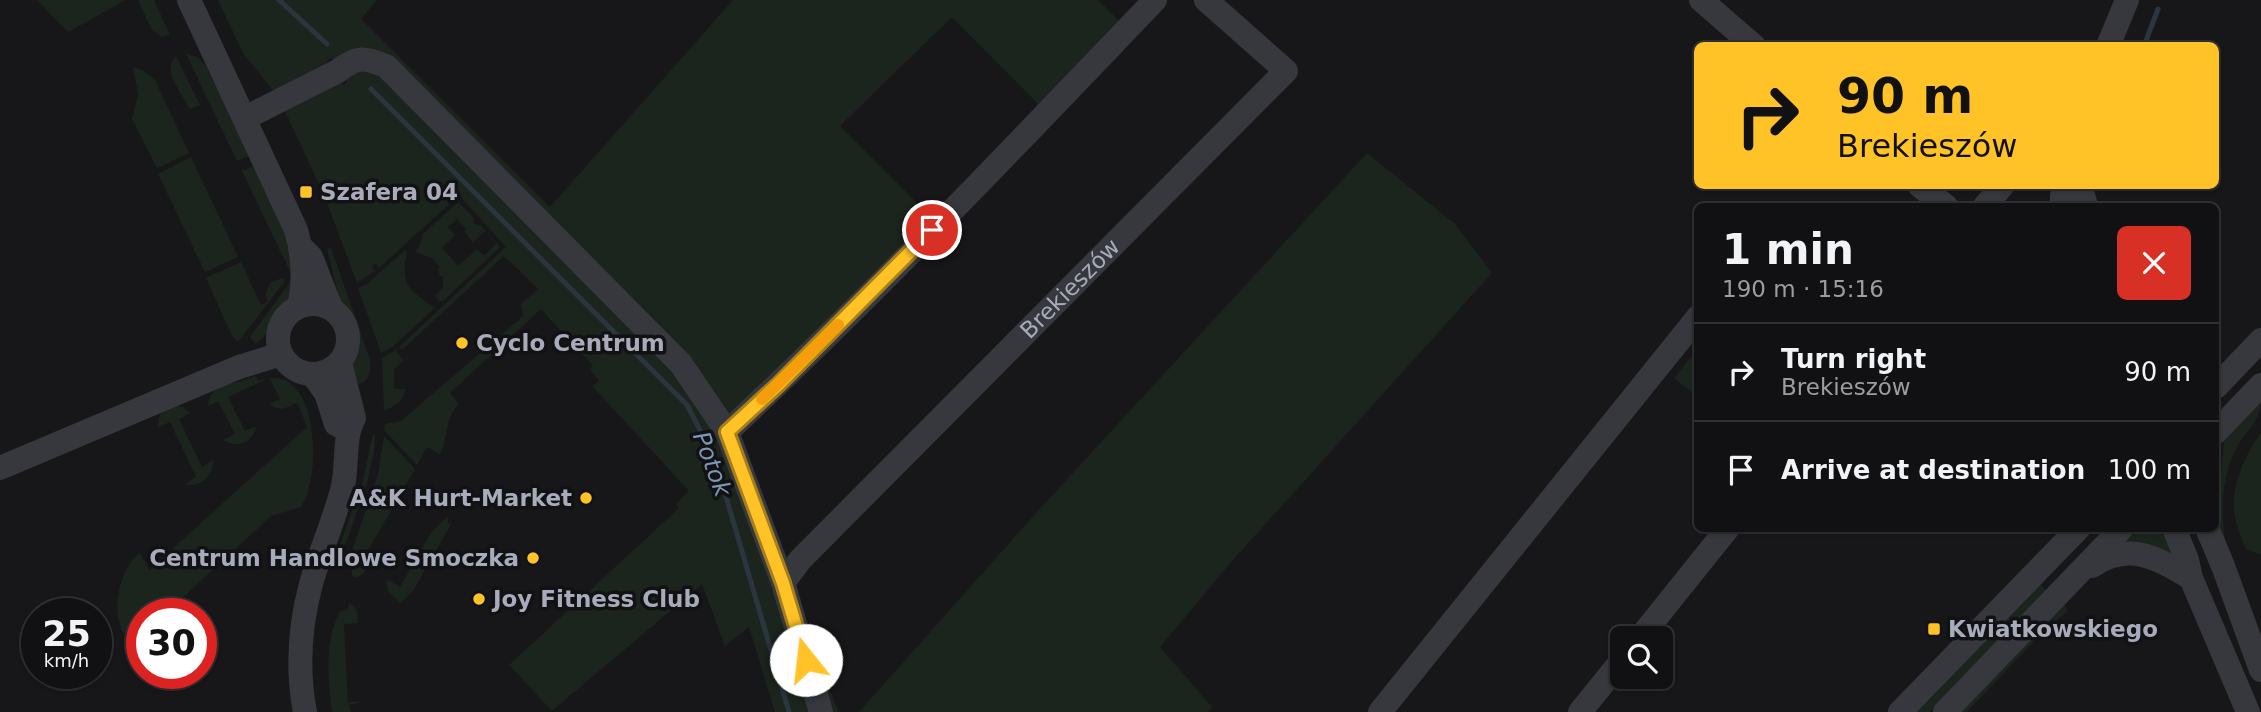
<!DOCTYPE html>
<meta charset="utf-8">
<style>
:root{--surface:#111113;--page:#1e1f21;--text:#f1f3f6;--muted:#9c9da0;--line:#303133}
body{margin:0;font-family:"DejaVu Sans",sans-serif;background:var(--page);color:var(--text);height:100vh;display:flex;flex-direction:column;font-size:26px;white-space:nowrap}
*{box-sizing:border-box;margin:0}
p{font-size:23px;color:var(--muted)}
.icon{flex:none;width:38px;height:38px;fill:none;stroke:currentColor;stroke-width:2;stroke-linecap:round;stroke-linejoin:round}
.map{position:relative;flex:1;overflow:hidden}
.drawer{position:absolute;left:1694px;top:203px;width:525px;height:329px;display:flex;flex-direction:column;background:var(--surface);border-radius:10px;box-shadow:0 2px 5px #0004,0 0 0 2px var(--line)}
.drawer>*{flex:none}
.guide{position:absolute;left:1694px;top:42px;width:525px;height:147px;border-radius:10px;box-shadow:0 2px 5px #0004,0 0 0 2px var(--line);background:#ffc328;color:#111;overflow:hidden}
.fabs{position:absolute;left:1610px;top:626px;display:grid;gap:14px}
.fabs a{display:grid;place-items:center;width:63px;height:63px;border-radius:10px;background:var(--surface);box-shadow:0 2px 5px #0004,0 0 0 2px var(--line);font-size:35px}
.speed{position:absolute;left:21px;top:598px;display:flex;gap:14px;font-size:35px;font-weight:700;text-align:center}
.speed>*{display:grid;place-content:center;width:91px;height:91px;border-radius:50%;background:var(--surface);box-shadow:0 2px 5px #0004,0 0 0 2px var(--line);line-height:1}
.speed small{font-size:18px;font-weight:400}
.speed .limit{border:10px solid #d22;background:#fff;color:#111}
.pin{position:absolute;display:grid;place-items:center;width:60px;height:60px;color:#fff;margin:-30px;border:4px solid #fff;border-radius:50%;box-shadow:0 2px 7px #0007}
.me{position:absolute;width:77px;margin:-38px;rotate:344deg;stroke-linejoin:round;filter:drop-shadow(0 0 5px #0008)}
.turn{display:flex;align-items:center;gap:24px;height:147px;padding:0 28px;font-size:32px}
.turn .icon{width:91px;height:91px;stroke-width:2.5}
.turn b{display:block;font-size:49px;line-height:60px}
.round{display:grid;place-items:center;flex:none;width:74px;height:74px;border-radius:10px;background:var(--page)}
.summary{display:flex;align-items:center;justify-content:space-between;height:119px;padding:0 28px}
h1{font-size:42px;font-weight:700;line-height:52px}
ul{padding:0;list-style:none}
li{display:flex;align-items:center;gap:21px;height:98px;padding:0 28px;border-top:2px solid var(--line)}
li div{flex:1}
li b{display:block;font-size:26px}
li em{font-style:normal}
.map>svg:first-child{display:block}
.green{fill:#1c241e;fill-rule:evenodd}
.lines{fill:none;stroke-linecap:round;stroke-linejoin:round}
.stream{stroke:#2b353e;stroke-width:5}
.minor{stroke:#37383e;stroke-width:24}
.route-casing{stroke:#a67f1a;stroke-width:18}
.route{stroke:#ffc328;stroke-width:12}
.slow{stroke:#f59e0b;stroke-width:12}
.poi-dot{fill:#ffc328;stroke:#121214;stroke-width:2.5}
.labels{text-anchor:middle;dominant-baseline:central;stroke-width:7;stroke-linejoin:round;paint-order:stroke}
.poi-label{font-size:23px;font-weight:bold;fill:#a8acba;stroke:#121214;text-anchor:start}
.street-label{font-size:23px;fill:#a8acba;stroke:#121214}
.water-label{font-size:24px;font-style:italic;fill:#7c98b8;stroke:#121214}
</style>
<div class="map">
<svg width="2261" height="712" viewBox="0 0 2261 712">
<rect width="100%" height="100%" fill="#171719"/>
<!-- green -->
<g class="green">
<polygon points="37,0 126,0 68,32"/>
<polygon points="138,0 154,0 170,35 162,37 152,30"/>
<path d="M 218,0 L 377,0 L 361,19 L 550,207 L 733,0 L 1098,0 L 1123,25 L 1041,107 L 952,17 L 840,126 L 930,216 L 738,416 L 737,447 L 775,564 L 839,712 L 775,712 L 749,627 L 725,646 L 702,584 L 552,711 L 509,665 L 679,508 L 676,504 L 689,491 L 592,386 L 599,381 L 590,370 L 593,366 L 541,309 L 450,393 L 459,404 C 444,418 449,437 440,454 L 427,447 L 417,465 L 384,430 L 385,424 L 401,421 L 523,316 L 521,304 L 538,289 L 504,256 L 402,350 L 399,347 L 506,247 L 459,195 L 379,268 L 375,263 L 372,267 L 375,271 L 357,283 L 324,195 L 284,109 L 340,79 L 343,85 L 347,82 L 331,58 L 318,70 L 276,94 L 243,53 Z"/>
<polygon points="186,54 197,57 206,66 249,156 237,161"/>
<path d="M 176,56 L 200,105 L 190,109 C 182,94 161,70 176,56 Z"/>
<polygon points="133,67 142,70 155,80 189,153 157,168 132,119 138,94"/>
<polygon points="1367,153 1455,224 1492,273 1232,561 1160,647 1212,707 1208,712 859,712 1036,513"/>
<polygon points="191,157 238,257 205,272 158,174"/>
<path d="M 253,166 C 266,194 302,257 294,287 C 292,298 283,305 277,314 C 270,325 267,337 255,344 L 250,337 L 293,278 L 242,171 Z"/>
<path d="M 458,202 L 473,217 L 474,223 L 481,226 L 500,247 L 443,301 L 439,301 L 435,296 L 443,287 L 443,276 L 440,276 L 438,269 L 440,267 L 432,258 L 415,252 L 420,245 L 423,234 ZM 457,219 L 466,229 L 464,232 L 473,242 L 485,231 L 496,244 L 484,256 L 477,249 L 458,266 L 442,248 L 455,235 L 448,227 Z"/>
<path d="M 331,248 L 370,360 C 371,377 368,381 352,387 L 351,368 L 358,350 L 358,335 L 352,316 L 340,301 L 327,249 Z"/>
<path d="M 405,250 L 407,252 C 400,288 410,289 435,308 L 392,347 L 381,353 L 358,288 L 367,284 Z"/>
<polygon points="241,262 261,305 267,302 266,292 270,283 282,278 285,281 238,342 232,336 206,278"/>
<path d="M 396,350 L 403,361 L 394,369 L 394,389 L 405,389 C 404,402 395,406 384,411 L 382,358 Z"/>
<polygon points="1697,350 1697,396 1674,378"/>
<path d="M 255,376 L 258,381 C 314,360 319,452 309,487 C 308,494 304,501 301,507 L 271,516 L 165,614 L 142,614 L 142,635 L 130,646 C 126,639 122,632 120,625 C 113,604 121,566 140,553 L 149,570 L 307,427 L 298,404 L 294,403 C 285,410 278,411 269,404 L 280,399 L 269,378 L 228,397 L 245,431 L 257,426 C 251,443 240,449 223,440 L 235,434 L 218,401 L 208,406 C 209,381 238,385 255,376 Z"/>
<path d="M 2261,400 C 2261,421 2247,429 2237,447 C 2220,479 2221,513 2226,548 L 2216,521 L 2216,489 L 2221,474 L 2224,440 Z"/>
<path d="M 175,405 L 183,407 L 190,413 L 179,419 L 202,467 L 213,460 C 213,476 200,489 185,484 L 196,477 L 170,422 L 157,428 L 160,414 Z"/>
<polygon points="375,432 374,452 366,487 342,554 343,567 340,569 337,559 338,550 363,481 372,437"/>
<path d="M 2261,433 L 2261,555 L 2246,549 C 2242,539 2237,528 2235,517 C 2229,491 2245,453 2261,433 Z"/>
<polygon points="384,436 415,469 360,564 367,568 362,575 355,578 352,576 351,554 378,474"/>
<polygon points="448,516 448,523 449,524 451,522 450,526 413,591 400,603 388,591 386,582 388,580 400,587 432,531"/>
<polygon points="2136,529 2164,529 2181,561 2122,543"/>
<polygon points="2039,583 2047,591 1930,712 1915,712"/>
<path d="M 350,603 L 357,610 L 358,623 L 344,624 L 348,702 L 363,702 L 349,705 L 351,712 L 332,712 C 328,678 324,642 340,611 L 347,610 Z"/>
<polygon points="2064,604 2068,611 2046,629 1967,712 1958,712"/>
</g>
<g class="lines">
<!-- stream -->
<g class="stream">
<polyline points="279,0 327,44"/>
<polyline points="2144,46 2158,9"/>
<polyline points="371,89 687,405 715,459 789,712"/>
</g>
<!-- minor -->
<g class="minor">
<path d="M 189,0 L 296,230 C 303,253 305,282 299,306"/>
<polyline points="1701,0 1754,46"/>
<polyline points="2108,46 2127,0"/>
<path d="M 245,118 L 338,71 C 357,56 364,57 386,66 L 681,364 L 727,432"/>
<polyline points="1920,186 1946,206"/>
<polyline points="2077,186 2083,195 2086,206"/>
<polyline points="1985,206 2002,186"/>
<polyline points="2062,206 2062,195 2067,186"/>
<polyline points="302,248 311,257 331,308"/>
<circle cx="313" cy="339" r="35"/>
<polyline points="312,374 326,393 336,424 347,430"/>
<polyline points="2216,387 2261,340"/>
<polyline points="2216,432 2261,385"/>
<polyline points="0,468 239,367 281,354"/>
<polyline points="2174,528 2187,560 2191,578 2248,712"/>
<polyline points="2207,528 2223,566 2261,670"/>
<path d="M 2092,566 C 2129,541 2157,558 2191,578"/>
<path d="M 783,583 L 727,432 C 875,294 1015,146 1155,0"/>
<polyline points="1639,639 1728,528"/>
<path d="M 305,712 C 297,670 300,625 311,584 C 320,551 335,519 343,486 C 348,464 343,438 354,418 L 340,363"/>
<path id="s1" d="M 821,712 L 783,583 L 800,560 L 1286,71 L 1206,0"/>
<polyline points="1380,712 1698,317"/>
<polyline points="1580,712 1622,660"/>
<polyline points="1900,712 2079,528"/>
<polyline points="1945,712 2122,528"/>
</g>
</g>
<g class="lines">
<!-- route casing -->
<g class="route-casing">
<polyline id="route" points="806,660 783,583 727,432 779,384 932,230"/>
</g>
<!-- route -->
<use href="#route" class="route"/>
<!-- slow -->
<polyline class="slow" points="762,399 838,325"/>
</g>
<!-- markers -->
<g class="poi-dot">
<rect x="299" y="185" width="14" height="14" rx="3.5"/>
<circle cx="462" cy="343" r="7"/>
<circle cx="586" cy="498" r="7"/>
<circle cx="533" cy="558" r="7"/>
<circle cx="479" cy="599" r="7"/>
<rect x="1927" y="622" width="14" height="14" rx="3.5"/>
</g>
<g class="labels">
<!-- poi labels -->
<g class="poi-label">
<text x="320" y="192">Szafera 04</text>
<text x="476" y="343">Cyclo Centrum</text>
<text x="572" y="498" text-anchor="end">A&amp;K Hurt-Market</text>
<text x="519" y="558" text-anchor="end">Centrum Handlowe Smoczka</text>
<text x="493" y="599">Joy Fitness Club</text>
<text x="1948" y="629">Kwiatkowskiego</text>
</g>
<!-- street labels -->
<g class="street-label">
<text stroke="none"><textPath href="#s1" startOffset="546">Brekieszów</textPath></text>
</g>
<!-- water labels -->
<g class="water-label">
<text transform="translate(712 464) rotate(69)">Potok</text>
</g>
</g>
</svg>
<div class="fabs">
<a><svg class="icon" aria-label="search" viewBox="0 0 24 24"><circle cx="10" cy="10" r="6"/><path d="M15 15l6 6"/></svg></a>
</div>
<div class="speed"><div>25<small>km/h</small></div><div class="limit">30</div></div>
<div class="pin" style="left:932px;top:230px;background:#d93025"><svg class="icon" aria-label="arrive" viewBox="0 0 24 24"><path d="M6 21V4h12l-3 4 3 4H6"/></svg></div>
<svg class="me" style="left:806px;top:660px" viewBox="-20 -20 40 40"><circle r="19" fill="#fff"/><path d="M0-13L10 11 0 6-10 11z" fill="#ffc328"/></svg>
<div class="guide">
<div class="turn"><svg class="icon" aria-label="right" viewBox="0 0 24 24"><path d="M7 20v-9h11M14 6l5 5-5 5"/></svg><div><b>90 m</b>Brekieszów</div></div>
</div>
<section class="drawer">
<div class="summary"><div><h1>1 min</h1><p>190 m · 15:16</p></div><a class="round" style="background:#d93025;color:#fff"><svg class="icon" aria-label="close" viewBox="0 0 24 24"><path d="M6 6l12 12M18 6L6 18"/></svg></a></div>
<ul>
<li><svg class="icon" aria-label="right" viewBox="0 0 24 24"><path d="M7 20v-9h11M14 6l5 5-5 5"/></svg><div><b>Turn right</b><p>Brekieszów</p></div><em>90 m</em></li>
<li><svg class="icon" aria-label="arrive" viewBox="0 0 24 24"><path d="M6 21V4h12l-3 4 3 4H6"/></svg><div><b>Arrive at destination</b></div><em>100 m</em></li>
</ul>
</section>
</div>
